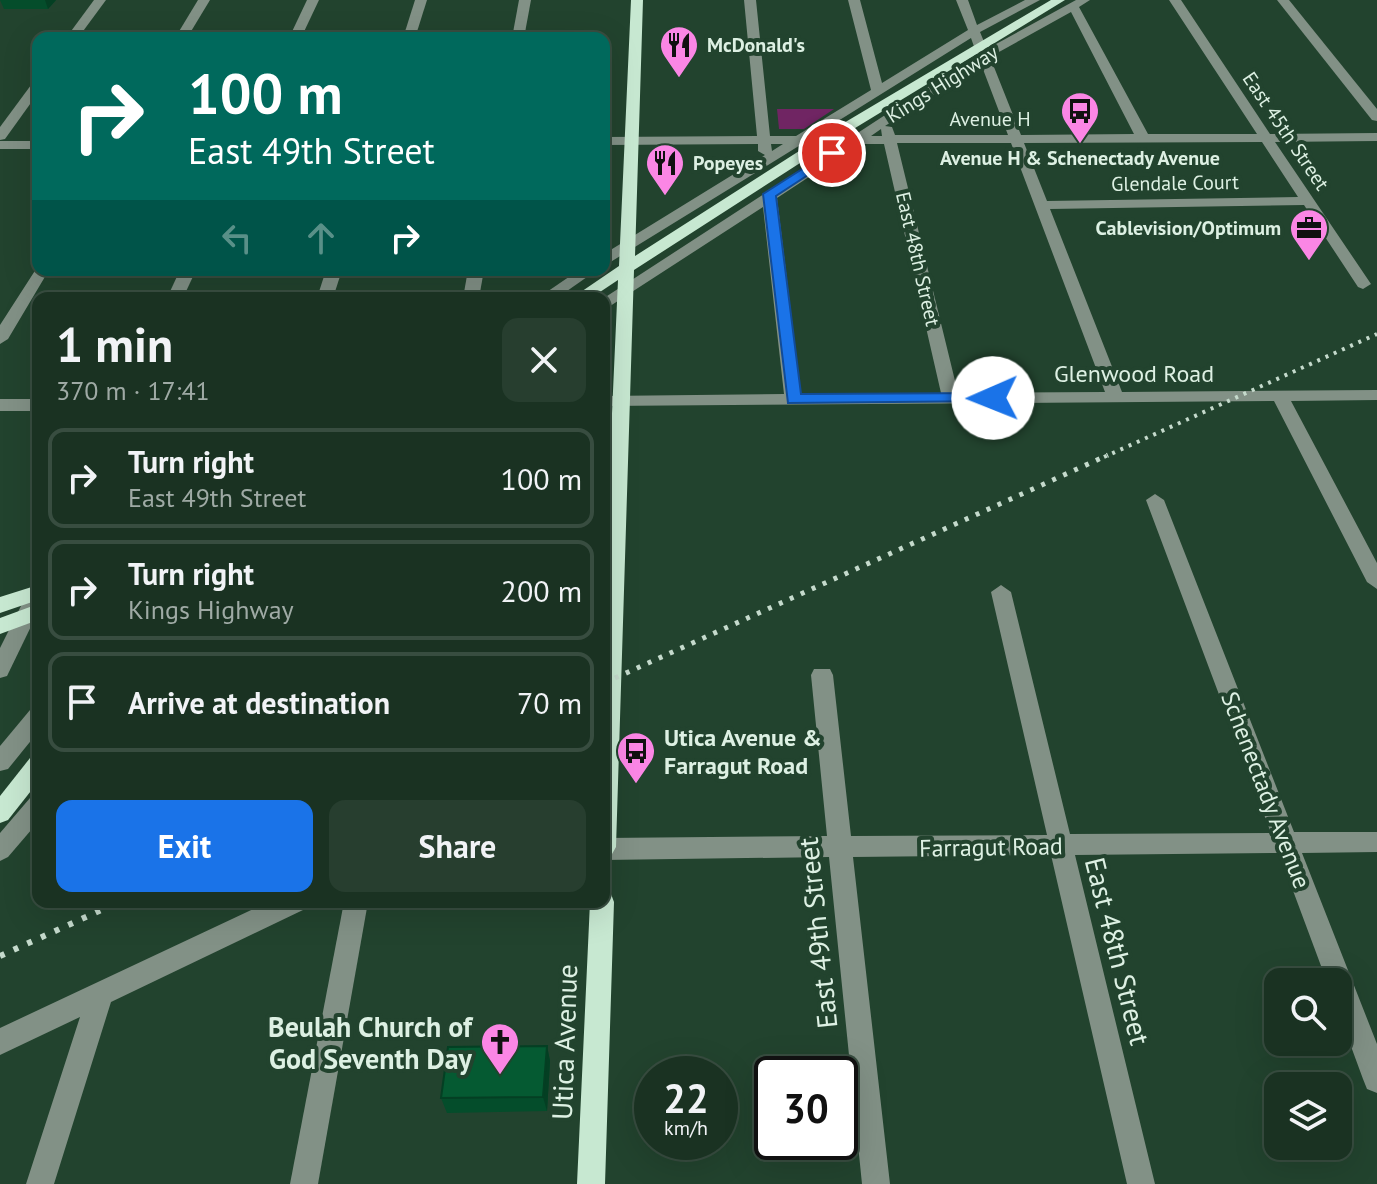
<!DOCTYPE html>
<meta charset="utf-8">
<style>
:root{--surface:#1a3222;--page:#273e2f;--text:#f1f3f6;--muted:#9faaa5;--line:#384d40;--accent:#1a73e8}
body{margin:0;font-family:"PT Sans",sans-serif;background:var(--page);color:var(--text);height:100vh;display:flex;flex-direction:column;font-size:30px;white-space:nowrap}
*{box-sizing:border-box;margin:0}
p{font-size:26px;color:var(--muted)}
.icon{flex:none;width:44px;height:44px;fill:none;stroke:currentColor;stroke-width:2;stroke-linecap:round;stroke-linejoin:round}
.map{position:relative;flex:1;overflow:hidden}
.sheet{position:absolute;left:32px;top:292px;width:578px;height:616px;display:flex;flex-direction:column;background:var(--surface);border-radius:16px;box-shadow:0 8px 32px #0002,0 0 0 2px var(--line)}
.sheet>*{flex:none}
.guide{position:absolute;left:32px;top:32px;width:578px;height:244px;border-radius:16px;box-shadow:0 8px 32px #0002,0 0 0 2px var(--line);background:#00695c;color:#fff;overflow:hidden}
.controls{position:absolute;left:1264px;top:968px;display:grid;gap:16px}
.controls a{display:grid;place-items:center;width:88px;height:88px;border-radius:16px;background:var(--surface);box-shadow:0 8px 32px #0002,0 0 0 2px var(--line);font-size:40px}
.speed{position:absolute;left:634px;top:1056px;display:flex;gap:16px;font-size:40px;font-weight:700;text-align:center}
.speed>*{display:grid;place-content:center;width:104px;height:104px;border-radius:50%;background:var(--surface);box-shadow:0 8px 32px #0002,0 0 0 2px var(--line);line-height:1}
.speed small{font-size:20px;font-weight:400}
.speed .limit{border:4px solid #111;border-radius:12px;background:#fff;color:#111}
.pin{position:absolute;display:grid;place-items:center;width:68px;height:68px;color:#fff;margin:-34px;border:4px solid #fff;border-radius:50%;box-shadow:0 2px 8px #0007}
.me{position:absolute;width:88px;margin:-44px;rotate:269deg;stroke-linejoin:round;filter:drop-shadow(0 0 6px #0008)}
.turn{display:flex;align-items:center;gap:28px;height:168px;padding:0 24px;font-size:36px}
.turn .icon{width:104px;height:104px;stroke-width:2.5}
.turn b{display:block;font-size:56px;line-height:68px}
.lanes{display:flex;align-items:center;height:76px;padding:0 24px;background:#0003;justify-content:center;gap:40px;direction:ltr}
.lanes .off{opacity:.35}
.round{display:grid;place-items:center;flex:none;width:84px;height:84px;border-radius:16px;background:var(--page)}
.overview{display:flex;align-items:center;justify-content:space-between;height:136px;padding:0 24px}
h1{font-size:48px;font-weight:700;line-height:60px}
.primary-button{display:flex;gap:16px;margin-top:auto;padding:16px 24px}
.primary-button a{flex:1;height:92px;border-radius:16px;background:var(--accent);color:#fff;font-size:32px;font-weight:700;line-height:92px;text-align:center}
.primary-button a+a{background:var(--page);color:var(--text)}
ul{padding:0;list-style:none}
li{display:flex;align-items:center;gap:24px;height:100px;margin:0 16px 12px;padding:0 8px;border:4px solid var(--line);border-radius:16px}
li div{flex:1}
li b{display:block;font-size:30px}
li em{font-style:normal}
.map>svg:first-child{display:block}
.green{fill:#702563}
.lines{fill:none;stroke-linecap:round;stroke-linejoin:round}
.minor{fill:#829186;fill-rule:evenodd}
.major{fill:#c7e8d1;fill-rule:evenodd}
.rail-far2{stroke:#c5dacc;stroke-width:4;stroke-dasharray:3 6;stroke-linecap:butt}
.rail-far1{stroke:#c5dacc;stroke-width:5;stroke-dasharray:4 8;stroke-linecap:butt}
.rail{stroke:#c5dacc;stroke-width:6;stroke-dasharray:5 10;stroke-linecap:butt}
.wall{fill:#044d2b}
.shaded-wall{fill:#043f23}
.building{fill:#055a32;stroke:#043f23;stroke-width:2}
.route{fill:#1a73e8;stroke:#114b97;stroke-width:2}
.labels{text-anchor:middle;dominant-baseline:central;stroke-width:8;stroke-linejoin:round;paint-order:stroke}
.far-poi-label{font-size:20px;font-weight:bold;fill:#ddf0e3;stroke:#22432e;text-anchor:start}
.far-street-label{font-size:20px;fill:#ddf0e3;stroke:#22432e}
.street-label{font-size:24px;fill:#ddf0e3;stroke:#22432e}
.poi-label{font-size:24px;font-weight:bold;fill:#ddf0e3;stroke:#22432e;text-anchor:start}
.near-street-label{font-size:28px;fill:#ddf0e3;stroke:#22432e}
.near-poi-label{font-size:28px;font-weight:bold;fill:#ddf0e3;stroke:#22432e;text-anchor:end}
</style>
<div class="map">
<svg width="1377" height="1184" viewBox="0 0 1377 1184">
<rect width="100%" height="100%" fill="#22432e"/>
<!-- green -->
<polygon class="green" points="777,109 834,109 804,129 779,129"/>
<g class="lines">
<!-- minor -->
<g class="minor">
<polygon points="94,0 106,0 78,38 66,38"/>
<polygon points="198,0 210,0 187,38 175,38"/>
<polygon points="307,0 319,0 301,38 289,38"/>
<polygon points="415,0 427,0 415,38 403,38"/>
<polygon points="519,0 531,0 524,38 512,38"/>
<path d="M 744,0 L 756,0 L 770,136 L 796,136 L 871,90 L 848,0 L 860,0 L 882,83 L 968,30 L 956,0 L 968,0 L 977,25 L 1025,0 L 1040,0 L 980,32 L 987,49 L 1076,0 L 1090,0 L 1079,7 L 1148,134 L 1257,134 L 1169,0 L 1181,0 L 1270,134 L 1377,133 L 1377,141 L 1275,142 L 1371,284 L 1363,289 L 1358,287 L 1304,205 L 1050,209 L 1122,392 L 1377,390 L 1377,400 L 1291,401 L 1377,563 L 1377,589 L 1367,582 L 1274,401 L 604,406 L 604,396 L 784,394 L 763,207 L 604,310 L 604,298 L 841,144 L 802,144 L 604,266 L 604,254 L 765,155 L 758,151 L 758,144 L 604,145 L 604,137 L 757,136 ZM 1071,12 L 1134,134 L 1021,135 L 990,57 ZM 971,38 L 977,55 L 853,136 L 814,136 ZM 981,64 L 1008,135 L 895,135 L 892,127 L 885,126 ZM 881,129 L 882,136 L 871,136 ZM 1262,142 L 1298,197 L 1047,201 L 1024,143 ZM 897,143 L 1011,143 L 1105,392 L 958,393 ZM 771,144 L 783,144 L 772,151 ZM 859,144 L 884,144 L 941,393 L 801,394 L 777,198 Z"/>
<polygon points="1277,0 1289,0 1377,109 1377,121 1372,120"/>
<polygon points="38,80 38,93 5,139 0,140 0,127 34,81"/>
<rect x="0" y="141" width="38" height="8"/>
<polygon points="38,266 38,270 49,270 8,339 0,344 0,325"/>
<polygon points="180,270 196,270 183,298 167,298"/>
<polygon points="326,270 342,270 333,298 317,298"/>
<polygon points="468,270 484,270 479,298 463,298"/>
<polygon points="579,270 597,270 557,298 538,298"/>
<rect x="0" y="399" width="38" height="12"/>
<polygon points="1155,494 1164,500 1294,832 1377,832 1377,852 1302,853 1377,1044 1377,1093 1367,1089 1363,1079 1338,1011 1338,982 1327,982 1279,853 1075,855 1155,1184 1127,1184 1051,855 853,857 890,1184 862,1184 829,857 604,860 604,838 827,836 811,675 814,669 830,669 833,675 851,836 1047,835 991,592 1001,585 1011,592 1070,834 1271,833 1146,500"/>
<polygon points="38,584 38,612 7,676 0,678 0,648 31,586"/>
<polygon points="38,707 38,732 8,769 0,771 0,746 30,710"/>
<polygon points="38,795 38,822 8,857 0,861 0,833 30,798"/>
<polygon points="268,902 306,902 303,910 111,1002 54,1184 26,1184 80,1017 0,1055 0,1028"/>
<polygon points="344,902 368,902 318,1184 290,1184"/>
</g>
<!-- major -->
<g class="major">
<polygon points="631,0 643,0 635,256 832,130 1051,0 1065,0 842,136 634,270 616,847 612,854 604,857 604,591 618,280 591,298 572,298 619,266"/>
<polygon points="38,585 38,600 0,613 0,597"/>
<polygon points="38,604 38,620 0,634 0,618"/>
<polygon points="38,756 38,782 8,820 0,823 0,796 30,758"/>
<polygon points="604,892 611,894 614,902 605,1184 577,1184 590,902 604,902"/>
</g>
<!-- rail-far2 -->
<polyline class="rail-far2" points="1104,457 1377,334"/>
<!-- rail-far1 -->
<polyline class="rail-far1" points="604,683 1108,455"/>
<!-- rail -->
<polyline class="rail" points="0,956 119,902"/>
</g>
<!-- wall -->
<g class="wall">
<polygon points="0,0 56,0 48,9 4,9"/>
<polygon points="604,94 609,95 610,113 609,132 604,132"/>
<polygon points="547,1046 550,1061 547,1111 447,1113 441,1098"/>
</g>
<!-- shaded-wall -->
<g class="shaded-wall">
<polygon points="45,0 56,0 48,9"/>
<polygon points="609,95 610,113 609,132 608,113"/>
<polygon points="547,1046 550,1061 547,1111 543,1097"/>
</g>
<!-- building -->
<g class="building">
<polygon points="604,94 609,95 608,113 604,113"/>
<polygon points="547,1046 543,1097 441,1098 448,1047"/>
</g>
<!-- route -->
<polygon class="route" points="832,150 837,151 837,156 776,196 801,394 993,393 1001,398 998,401 788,403 763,194"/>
<!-- icons -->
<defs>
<g id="restaurant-pin" transform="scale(2)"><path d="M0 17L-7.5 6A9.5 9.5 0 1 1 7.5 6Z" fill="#fb86e5" stroke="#22432e"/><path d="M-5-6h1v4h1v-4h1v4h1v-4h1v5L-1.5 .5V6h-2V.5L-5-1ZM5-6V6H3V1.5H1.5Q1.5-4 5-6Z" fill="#111"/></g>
<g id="bus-pin" transform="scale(2)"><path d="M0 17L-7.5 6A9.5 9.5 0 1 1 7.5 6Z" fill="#fb86e5" stroke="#22432e"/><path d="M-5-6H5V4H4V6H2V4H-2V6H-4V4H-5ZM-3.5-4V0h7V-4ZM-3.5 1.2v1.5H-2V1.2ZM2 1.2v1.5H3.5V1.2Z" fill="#111"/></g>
<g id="office-pin" transform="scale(2)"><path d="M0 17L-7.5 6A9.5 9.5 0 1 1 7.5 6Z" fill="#fb86e5" stroke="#22432e"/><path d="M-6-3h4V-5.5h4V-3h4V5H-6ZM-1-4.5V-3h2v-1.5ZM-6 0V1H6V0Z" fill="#111"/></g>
<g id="church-pin" transform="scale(2)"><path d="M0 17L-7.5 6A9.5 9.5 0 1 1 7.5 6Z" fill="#fb86e5" stroke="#22432e"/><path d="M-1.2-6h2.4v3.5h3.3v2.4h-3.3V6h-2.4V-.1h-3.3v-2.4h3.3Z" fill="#111"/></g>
</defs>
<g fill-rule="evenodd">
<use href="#restaurant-pin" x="679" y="45"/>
<use href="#bus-pin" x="1080" y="111"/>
<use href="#restaurant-pin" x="665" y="163"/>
<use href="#office-pin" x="1309" y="228"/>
<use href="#bus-pin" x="636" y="751"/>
<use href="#church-pin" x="500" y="1042"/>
</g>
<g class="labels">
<!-- far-poi labels -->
<g class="far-poi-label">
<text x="707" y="45">McDonald's</text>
<text x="1080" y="158" text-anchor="middle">Avenue H &amp; Schenectady Avenue</text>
<text x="693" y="163">Popeyes</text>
<text x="1281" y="228" text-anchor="end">Cablevision/Optimum</text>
</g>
<!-- far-street labels -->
<g class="far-street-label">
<text transform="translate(942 84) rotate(-32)">Kings Highway</text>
<text x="990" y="119">Avenue H</text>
<text transform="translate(1286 131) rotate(56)">East 45th Street</text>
<text transform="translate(1175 183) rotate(-1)">Glendale Court</text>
<text transform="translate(918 259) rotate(77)">East 48th Street</text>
</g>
<!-- street labels -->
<g class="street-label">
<text x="1134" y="373">Glenwood Road</text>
<text transform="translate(1266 790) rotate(69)">Schenectady Avenue</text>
<text transform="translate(991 847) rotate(-1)">Farragut Road</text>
</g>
<!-- poi labels -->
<g class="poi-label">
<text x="664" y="737">Utica Avenue &amp;<tspan x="664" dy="28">Farragut Road</tspan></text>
</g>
<!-- near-street labels -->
<g class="near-street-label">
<text transform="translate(817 933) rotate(-96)">East 49th Street</text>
<text transform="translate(1118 951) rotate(76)">East 48th Street</text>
<text transform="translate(564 1042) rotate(-88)">Utica Avenue</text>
</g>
<!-- near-poi labels -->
<g class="near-poi-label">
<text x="472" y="1026">Beulah Church of<tspan x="472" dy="32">God Seventh Day</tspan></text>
</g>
</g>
</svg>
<div class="controls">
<a><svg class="icon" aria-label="search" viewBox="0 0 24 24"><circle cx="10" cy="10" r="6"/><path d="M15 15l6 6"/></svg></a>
<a><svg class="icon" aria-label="layers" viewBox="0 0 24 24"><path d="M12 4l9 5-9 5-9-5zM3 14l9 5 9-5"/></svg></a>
</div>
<div class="speed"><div>22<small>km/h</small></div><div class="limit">30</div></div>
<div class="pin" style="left:832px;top:153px;background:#d93025"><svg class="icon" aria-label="arrive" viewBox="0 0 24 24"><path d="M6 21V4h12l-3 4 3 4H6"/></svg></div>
<svg class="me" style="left:993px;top:398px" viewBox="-20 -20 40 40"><circle r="19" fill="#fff"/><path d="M0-13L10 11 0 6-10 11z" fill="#1a73e8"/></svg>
<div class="guide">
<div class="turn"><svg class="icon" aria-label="right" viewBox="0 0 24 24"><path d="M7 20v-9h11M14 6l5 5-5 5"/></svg><div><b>100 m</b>East 49th Street</div></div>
<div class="lanes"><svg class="icon off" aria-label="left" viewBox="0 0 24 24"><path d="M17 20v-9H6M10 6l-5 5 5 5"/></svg><svg class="icon off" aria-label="ahead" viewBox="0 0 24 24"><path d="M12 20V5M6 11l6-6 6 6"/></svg><svg class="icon" aria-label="right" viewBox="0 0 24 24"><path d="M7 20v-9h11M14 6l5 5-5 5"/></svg></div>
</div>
<section class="sheet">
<div class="overview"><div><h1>1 min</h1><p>370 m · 17:41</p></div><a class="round"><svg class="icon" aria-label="close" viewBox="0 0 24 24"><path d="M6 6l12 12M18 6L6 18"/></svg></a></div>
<ul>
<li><svg class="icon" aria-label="right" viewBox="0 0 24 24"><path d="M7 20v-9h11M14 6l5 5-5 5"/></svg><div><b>Turn right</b><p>East 49th Street</p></div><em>100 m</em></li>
<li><svg class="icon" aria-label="right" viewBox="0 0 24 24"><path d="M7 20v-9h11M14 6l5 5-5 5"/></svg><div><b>Turn right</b><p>Kings Highway</p></div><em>200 m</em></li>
<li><svg class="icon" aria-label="arrive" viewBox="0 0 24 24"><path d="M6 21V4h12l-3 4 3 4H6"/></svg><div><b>Arrive at destination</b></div><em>70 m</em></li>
</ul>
<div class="primary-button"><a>Exit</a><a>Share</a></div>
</section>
</div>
